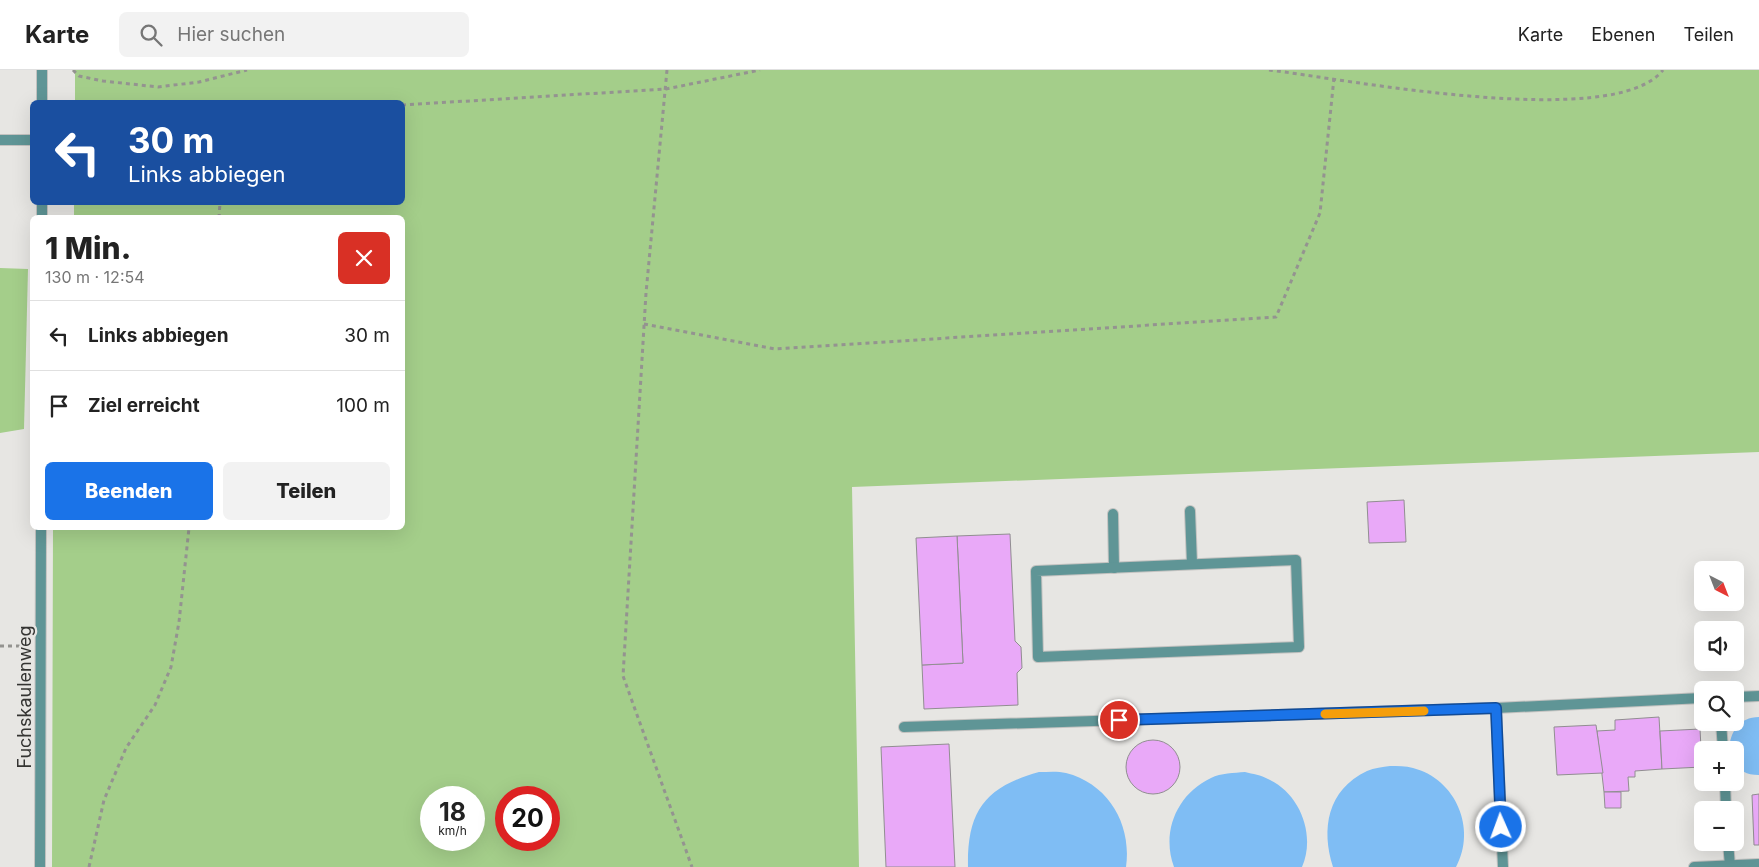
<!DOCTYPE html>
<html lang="de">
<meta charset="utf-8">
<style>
:root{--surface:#fff;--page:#f2f2f2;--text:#222;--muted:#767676;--line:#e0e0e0;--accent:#1a73e8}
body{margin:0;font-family:Inter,sans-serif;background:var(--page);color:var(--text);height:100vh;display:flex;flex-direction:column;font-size:19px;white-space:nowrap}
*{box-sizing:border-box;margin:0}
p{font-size:16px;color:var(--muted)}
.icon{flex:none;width:28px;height:28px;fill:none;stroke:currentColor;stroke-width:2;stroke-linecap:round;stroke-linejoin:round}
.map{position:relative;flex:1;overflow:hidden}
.side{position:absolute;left:30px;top:145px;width:375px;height:315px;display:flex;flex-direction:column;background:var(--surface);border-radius:8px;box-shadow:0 5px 20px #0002}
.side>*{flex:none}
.hud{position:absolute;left:30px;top:30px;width:375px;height:105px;border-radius:8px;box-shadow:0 5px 20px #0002;background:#1a4fa0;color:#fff;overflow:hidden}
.needle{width:32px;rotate:138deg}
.buttons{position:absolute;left:1694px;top:491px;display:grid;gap:10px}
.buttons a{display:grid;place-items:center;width:50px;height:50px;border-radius:8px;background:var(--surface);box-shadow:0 5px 20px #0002;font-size:25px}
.speed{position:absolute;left:420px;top:716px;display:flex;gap:10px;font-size:25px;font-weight:700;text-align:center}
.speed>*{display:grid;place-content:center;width:65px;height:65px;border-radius:50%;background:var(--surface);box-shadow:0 5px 20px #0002;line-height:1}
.speed small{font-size:12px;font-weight:400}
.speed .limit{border:8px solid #d22;background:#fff;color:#111}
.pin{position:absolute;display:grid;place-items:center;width:42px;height:42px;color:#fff;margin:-21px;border:2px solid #fff;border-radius:50%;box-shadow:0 1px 5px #0007}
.me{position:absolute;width:55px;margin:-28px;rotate:358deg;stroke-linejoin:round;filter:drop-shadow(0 0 4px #0008)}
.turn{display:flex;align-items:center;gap:18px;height:105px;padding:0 15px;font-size:22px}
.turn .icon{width:65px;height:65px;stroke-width:2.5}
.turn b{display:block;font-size:35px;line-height:42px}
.round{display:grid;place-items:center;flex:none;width:52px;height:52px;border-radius:8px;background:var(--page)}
.summary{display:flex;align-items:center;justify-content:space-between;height:85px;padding:0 15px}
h1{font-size:30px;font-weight:800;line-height:38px}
.cta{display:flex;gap:10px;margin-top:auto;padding:10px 15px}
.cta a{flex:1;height:58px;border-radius:8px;background:var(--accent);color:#fff;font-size:20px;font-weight:800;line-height:58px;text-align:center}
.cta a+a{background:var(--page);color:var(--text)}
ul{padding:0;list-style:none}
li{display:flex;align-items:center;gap:15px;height:70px;padding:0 15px;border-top:1px solid var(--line)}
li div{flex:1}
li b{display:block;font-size:19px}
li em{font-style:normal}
header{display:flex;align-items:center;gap:30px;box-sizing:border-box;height:70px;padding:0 25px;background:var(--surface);border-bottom:1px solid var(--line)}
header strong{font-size:24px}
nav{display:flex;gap:28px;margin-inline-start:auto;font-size:18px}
.search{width:350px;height:45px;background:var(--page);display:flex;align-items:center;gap:12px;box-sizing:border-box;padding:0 18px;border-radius:8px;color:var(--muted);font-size:19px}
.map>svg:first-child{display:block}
.green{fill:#a4ce8a;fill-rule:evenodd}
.water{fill:#7fbdf4}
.building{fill:#e9a9f8;stroke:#918e91}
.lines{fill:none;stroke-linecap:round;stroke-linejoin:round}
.lane-casing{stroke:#c3c2c0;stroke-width:12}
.path{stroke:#949390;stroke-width:3;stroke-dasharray:4 4;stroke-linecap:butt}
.lane{stroke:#5f9596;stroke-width:10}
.route-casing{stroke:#114b97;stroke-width:12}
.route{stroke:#1a73e8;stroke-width:9}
.slow{stroke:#f59e0b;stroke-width:9}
.labels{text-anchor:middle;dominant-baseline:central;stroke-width:4.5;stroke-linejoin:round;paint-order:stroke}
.street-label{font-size:18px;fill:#343432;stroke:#e7e6e3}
</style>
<header>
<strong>Karte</strong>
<div class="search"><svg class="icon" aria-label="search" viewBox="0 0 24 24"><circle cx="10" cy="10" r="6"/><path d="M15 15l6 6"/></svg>Hier suchen</div>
<nav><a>Karte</a><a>Ebenen</a><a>Teilen</a></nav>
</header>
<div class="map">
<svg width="1759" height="797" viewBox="0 0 1759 797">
<rect width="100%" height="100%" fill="#e7e6e3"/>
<!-- green -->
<g class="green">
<path d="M 75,0 L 1759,0 L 1759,382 L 852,417 L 859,797 L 52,797 L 53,458 L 402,458 L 402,148 L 74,147 L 74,132 L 402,132 L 402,32 L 75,32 ZM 431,728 L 474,728 L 474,770 L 431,770 ZM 506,728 L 549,728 L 549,770 L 506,770 Z"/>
<polygon points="0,198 28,199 24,359 0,363"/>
</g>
<!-- water -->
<g class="water">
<path d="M 1759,647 L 1759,705 C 1741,705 1735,697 1735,680 L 1729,680 C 1730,662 1739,647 1759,647 Z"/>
<path d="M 1390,696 C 1397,696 1406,696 1413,698 C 1456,709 1477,759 1456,797 L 1333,797 C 1321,759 1327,720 1367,701 C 1374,698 1383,697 1390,696 Z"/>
<path d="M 1039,702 C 1048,702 1058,701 1066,703 C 1109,714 1132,755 1126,797 L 968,797 C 967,741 985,717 1039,702 Z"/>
<path d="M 1245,702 C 1253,704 1261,705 1268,709 C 1300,723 1316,765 1302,797 L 1174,797 C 1161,762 1177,724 1211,708 C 1221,703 1234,703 1245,702 Z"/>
</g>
<!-- building -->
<g class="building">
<polygon points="1404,430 1406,472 1369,473 1367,432"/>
<polygon points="1010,464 1015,571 1021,577 1022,598 1017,603 1018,635 924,639 922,595 963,593 957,466"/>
<polygon points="957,466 963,593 922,595 916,468"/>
<polygon points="1659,647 1662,699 1635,701 1635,707 1628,707 1629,721 1604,722 1597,661 1615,660 1615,650"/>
<polygon points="1596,655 1603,703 1557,705 1554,657"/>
<polygon points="1700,659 1702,697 1662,699 1660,661"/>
<circle cx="1153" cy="697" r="27"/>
<polygon points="949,674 955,797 886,797 881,677"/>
<polygon points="1604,722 1621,722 1621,738 1605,738"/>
<polygon points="1759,724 1759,775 1754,775 1752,725"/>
</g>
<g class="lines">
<!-- lane casing -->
<g class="lane-casing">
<g id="lane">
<polyline points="42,32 42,0"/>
<polyline points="0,70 32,70"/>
<polyline points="42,148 42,132"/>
<polyline points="1190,441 1192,494"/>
<polyline points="1113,444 1114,498"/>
<polygon points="1296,490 1299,577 1038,587 1036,501"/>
<polyline points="1735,627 1759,626"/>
<polyline points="1496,638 1503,797"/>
<polyline points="1721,652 1723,680"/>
<polyline points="904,657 1496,638 1702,628"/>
<polyline points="1725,712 1726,740"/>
<polyline points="1728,772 1730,796"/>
<polyline points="40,797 41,458"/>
<polyline points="1694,797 1759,794"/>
</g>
</g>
<!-- path -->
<g class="path">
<polyline points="73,0 79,6 103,11 158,17 199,12 247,0"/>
<polyline points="667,0 646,223 623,606 692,797"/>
<path d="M 1269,0 C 1345,9 1615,62 1663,0"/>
<polyline points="402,35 666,19 760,0"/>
<polyline points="219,148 220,132"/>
<polyline points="644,254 775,279 1276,247 1320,143 1334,8"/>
<polyline points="0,576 22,576"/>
<polyline points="89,797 104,730 126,678 155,635 171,597 179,552 189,458"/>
</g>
<!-- lane -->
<use href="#lane" class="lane"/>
</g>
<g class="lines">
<!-- route casing -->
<g class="route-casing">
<polyline id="route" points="1119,650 1496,638 1501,757"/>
</g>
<!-- route -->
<use href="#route" class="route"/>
<!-- slow -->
<polyline class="slow" points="1325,644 1424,641"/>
</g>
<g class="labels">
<!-- street labels -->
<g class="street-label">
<text transform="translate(24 627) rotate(-90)">Fuchskaulenweg</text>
</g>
</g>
</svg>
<div class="buttons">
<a><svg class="needle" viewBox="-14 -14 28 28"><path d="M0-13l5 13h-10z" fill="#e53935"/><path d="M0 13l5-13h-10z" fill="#767676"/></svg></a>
<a><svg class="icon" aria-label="sound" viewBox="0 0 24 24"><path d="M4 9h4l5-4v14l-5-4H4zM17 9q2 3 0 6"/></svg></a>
<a><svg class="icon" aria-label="search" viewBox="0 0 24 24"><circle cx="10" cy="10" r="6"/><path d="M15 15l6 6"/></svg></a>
<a>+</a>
<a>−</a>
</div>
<div class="speed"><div>18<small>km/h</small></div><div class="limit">20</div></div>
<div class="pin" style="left:1119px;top:650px;background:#d93025"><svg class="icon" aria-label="arrive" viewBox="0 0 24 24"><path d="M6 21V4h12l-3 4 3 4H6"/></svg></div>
<svg class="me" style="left:1501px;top:757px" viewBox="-20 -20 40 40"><circle r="17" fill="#1a73e8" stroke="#fff" stroke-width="3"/><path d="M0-11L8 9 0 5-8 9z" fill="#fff"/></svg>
<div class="hud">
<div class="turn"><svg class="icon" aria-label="left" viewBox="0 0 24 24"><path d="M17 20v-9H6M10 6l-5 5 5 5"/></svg><div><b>30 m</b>Links abbiegen</div></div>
</div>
<section class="side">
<div class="summary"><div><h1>1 Min.</h1><p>130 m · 12:54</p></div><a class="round" style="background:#d93025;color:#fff"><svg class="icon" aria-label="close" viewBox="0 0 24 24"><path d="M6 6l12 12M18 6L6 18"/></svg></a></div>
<ul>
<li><svg class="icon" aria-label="left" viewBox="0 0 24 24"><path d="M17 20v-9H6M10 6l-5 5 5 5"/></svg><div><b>Links abbiegen</b></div><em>30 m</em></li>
<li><svg class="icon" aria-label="arrive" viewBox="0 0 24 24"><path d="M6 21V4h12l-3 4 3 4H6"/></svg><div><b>Ziel erreicht</b></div><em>100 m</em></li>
</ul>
<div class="cta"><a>Beenden</a><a>Teilen</a></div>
</section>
</div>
